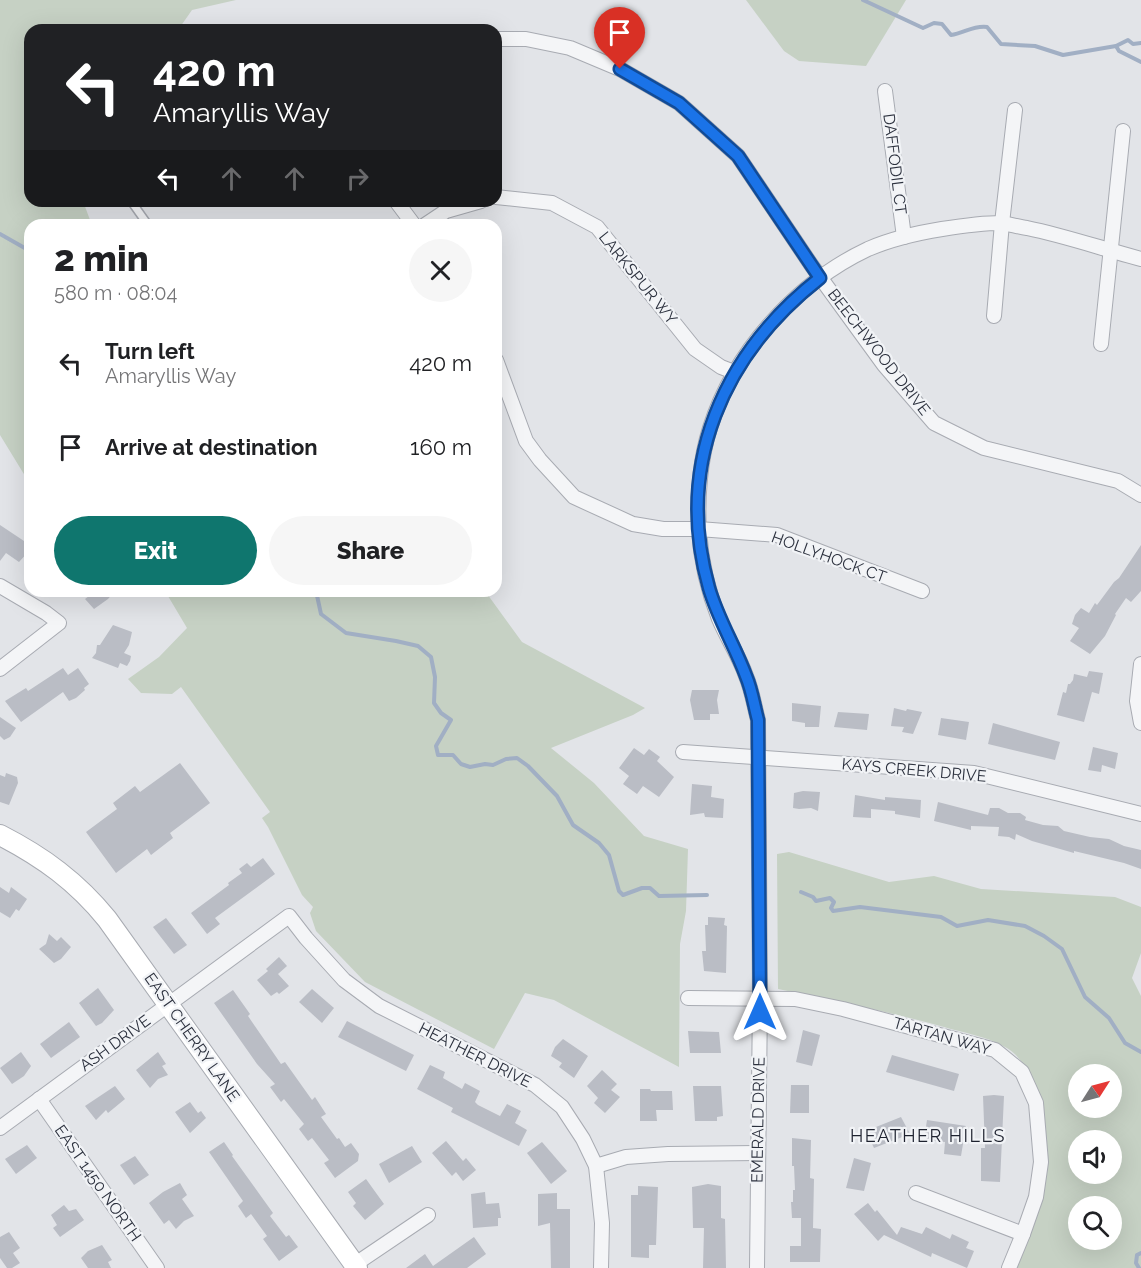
<!DOCTYPE html>
<meta charset="utf-8">
<style>
:root{--surface:#fff;--page:#f6f6f6;--text:#202124;--muted:#757577;--accent:#0f766e}
body{margin:0;font-family:Raleway,sans-serif;background:var(--page);color:var(--text);height:100vh;display:flex;flex-direction:column;font-size:22px;white-space:nowrap}
*{box-sizing:border-box;margin:0}
p{font-size:20px;color:var(--muted)}
.icon{flex:none;width:33px;height:33px;fill:none;stroke:currentColor;stroke-width:2;stroke-linecap:round;stroke-linejoin:round}
.map{position:relative;flex:1;overflow:hidden}
.sheet{position:absolute;left:24px;top:219px;width:478px;height:378px;display:flex;flex-direction:column;background:var(--surface);border-radius:18px;box-shadow:0 6px 24px #0002}
.sheet>*{flex:none}
.guide{position:absolute;left:24px;top:24px;width:478px;height:183px;border-radius:18px;box-shadow:0 6px 24px #0002;background:#202124;color:#fff;overflow:hidden}
.needle{width:39px;rotate:54deg}
.buttons{position:absolute;left:1068px;top:1064px;display:grid;gap:12px}
.buttons a{display:grid;place-items:center;width:54px;height:54px;border-radius:50%;background:var(--surface);box-shadow:0 6px 24px #0002;font-size:30px}
.pin{position:absolute;display:grid;place-items:center;width:51px;height:51px;color:#fff;margin:-62px -26px;border-radius:50% 50% 50% 0;rotate:-45deg;box-shadow:0 0 6px #0007}
.pin .icon{rotate:45deg}
.me{position:absolute;width:66px;margin:-33px;rotate:0deg;stroke-linejoin:round;filter:drop-shadow(0 0 4px #0008)}
.turn{display:flex;align-items:center;gap:21px;height:126px;padding:0 30px;font-size:27px}
.turn .icon{width:78px;height:78px;stroke-width:2.5}
.turn b{display:block;font-size:42px;line-height:51px}
.lanes{display:flex;align-items:center;height:57px;padding:0 30px;background:#0003;justify-content:center;gap:30px;direction:ltr}
.lanes .off{opacity:.35}
.round{display:grid;place-items:center;flex:none;width:63px;height:63px;border-radius:32px;background:var(--page)}
.summary{display:flex;align-items:center;justify-content:space-between;height:102px;padding:0 30px}
h1{font-size:36px;font-weight:800;line-height:45px}
.primary-button{display:flex;gap:12px;margin-top:auto;padding:12px 30px}
.primary-button a{flex:1;height:69px;border-radius:36px;background:var(--accent);color:#fff;font-size:24px;font-weight:800;line-height:69px;text-align:center}
.primary-button a+a{background:var(--page);color:var(--text)}
ul{padding:0;list-style:none}
li{display:flex;align-items:center;gap:18px;height:84px;padding:0 30px}
li div{flex:1}
li b{display:block;font-size:22px}
li em{font-style:normal}
.map>svg:first-child{display:block}
.green{fill:#c6d1c4;fill-rule:evenodd}
.lines{fill:none;stroke-linecap:round;stroke-linejoin:round}
.stream{stroke:#a1afc4;stroke-width:4}
.building{fill:#babdc5}
.lane-casing{stroke:#a8abb2;stroke-width:10}
.street-casing{stroke:#a8abb2;stroke-width:16}
.secondary-casing{stroke:#a8abb2;stroke-width:22}
.lane{stroke:#f4f5f7;stroke-width:7}
.street{stroke:#f4f5f7;stroke-width:14}
.secondary{stroke:#fff;stroke-width:20}
.route-casing{stroke:#114b97;stroke-width:15}
.route{stroke:#1a73e8;stroke-width:10}
.labels{text-anchor:middle;dominant-baseline:central;stroke-width:4.5;stroke-linejoin:round;paint-order:stroke}
.street-label{font-size:16px;fill:#2c313e;stroke:#f1f3f6}
.neighbourhood-label{font-size:18px;letter-spacing:1.5px;fill:#1e222f;stroke:#f1f3f6}
</style>
<div class="map">
<svg width="1141" height="1268" viewBox="0 0 1141 1268">
<rect width="100%" height="100%" fill="#e2e4e8"/>
<!-- green -->
<g class="green">
<polygon points="0,0 236,0 192,10 178,30 30,30 30,201 83,201 90,220 95,225 30,225 30,484 0,435"/>
<polygon points="746,0 906,0 866,66 799,61 784,51"/>
<polygon points="165,591 485,591 522,642 645,708 633,715 551,748 594,783 644,836 688,849 686,911 680,944 679,1067 554,1000 525,993 494,1049 365,982 316,931 310,913 313,907 302,895 268,827 262,818 270,812 181,687 172,694 141,693 128,679 159,657 187,628"/>
<path d="M 789,852 L 889,882 L 934,876 L 981,889 L 1115,897 L 1141,907 L 1141,953 L 1132,978 L 1141,996 L 1141,1268 L 1011,1268 L 1030,1222 L 1039,1094 C 1032,1077 1022,1056 1005,1047 C 986,1036 964,1033 944,1027 C 889,1012 834,1000 778,989 L 777,854 ZM 1078,1074 L 1112,1074 L 1112,1107 L 1078,1107 ZM 1078,1140 L 1112,1140 L 1112,1173 L 1078,1173 ZM 1078,1206 L 1112,1206 L 1112,1239 L 1078,1239 Z"/>
</g>
<g class="lines">
<!-- stream -->
<g class="stream">
<path d="M 863,0 L 923,28 L 934,23 L 942,24 L 951,35 C 964,33 974,25 987,27 L 1001,44 L 1035,46 L 1063,55 L 1116,46 L 1128,40 L 1133,44 L 1141,43"/>
<polyline points="1116,46 1119,51 1141,62"/>
<polyline points="0,234 30,251"/>
<polyline points="316,591 321,614 346,633 396,641 418,646 431,657 435,677 434,703 441,713 451,720 436,746 438,755 453,755 461,764 470,767 485,764 493,765 506,759 517,758 528,766 557,796 573,825 599,843 609,855 619,891 623,895 642,888 650,888 659,896 707,895"/>
<polyline points="801,892 813,897 816,901 830,898 834,902 831,908 833,911 860,907 941,917 957,926 988,920 1025,926 1044,936 1062,949 1085,997 1109,1018 1125,1043 1141,1052"/>
<polyline points="1139,1268 1136,1263 1137,1255 1141,1253"/>
</g>
</g>
<!-- building -->
<g class="building">
<polygon points="0,525 30,545 30,550 19,562 6,553 0,561"/>
<polygon points="1141,545 1141,591 1131,602 1126,598 1115,614 1116,615 1105,636 1090,654 1070,641 1079,628 1072,624 1075,615 1081,608 1089,613 1095,603 1097,605 1114,582 1119,578"/>
<polygon points="85,591 115,591 108,599 94,609 85,599 89,596"/>
<polygon points="113,625 132,632 129,645 124,653 131,656 130,661 127,666 120,663 118,668 92,658 96,653 97,645 100,645"/>
<polygon points="63,668 68,675 78,668 89,684 84,688 85,690 76,698 69,701 63,692 21,722 5,701 26,688 28,691"/>
<polygon points="1089,671 1103,673 1099,694 1092,692 1084,722 1057,715 1063,692 1066,693 1068,684 1070,684 1073,680 1074,674 1087,677"/>
<polygon points="692,690 719,690 717,700 719,714 710,714 710,720 694,720 690,700"/>
<polygon points="792,703 821,706 819,727 805,727 805,723 792,721"/>
<polygon points="894,708 906,711 907,709 922,712 913,734 902,732 904,727 891,726"/>
<polygon points="838,712 869,714 867,730 834,727"/>
<polygon points="0,717 16,728 10,737 4,740 0,736"/>
<polygon points="941,718 969,722 966,740 938,735"/>
<polygon points="993,723 1060,742 1055,760 988,744"/>
<polygon points="1093,747 1118,753 1115,769 1102,765 1101,772 1088,770"/>
<polygon points="634,748 644,755 649,749 660,757 657,761 674,777 659,797 643,786 637,794 623,784 629,776 619,768"/>
<polygon points="180,763 210,803 170,833 173,838 151,855 147,849 116,873 86,832 117,809 113,803 135,786 140,792"/>
<polygon points="6,773 17,777 18,783 9,805 0,802 0,775 5,777"/>
<polygon points="692,784 712,786 711,797 724,799 723,818 705,817 704,813 690,815"/>
<polygon points="803,791 820,792 818,811 811,808 799,809 793,808 794,793"/>
<polygon points="855,795 885,800 885,797 921,800 920,818 895,814 895,811 871,809 871,818 853,817"/>
<polygon points="938,802 988,815 990,808 999,808 1008,813 1020,813 1026,817 1025,820 1043,825 1058,826 1064,831 1090,837 1109,839 1124,846 1141,850 1141,869 1124,863 1074,851 1074,853 1032,841 1016,834 1015,840 1009,837 998,836 999,827 971,826 971,830 934,821"/>
<polygon points="263,858 275,874 215,918 220,924 207,934 191,913 229,885 228,883 242,873 239,869 247,863 251,867"/>
<polygon points="0,887 9,893 11,887 27,899 19,911 16,909 10,918 0,912"/>
<polygon points="708,917 725,918 724,925 727,926 726,973 704,971 702,951 706,951 705,925 708,925"/>
<polygon points="166,918 187,945 174,954 153,927"/>
<polygon points="49,934 57,941 61,937 71,947 61,959 54,963 39,949 46,944"/>
<polygon points="279,957 287,966 278,974 289,986 279,994 277,992 271,996 257,980 268,971 266,969"/>
<polygon points="98,988 114,1010 102,1023 96,1026 79,1003"/>
<polygon points="312,989 334,1008 322,1023 299,1002"/>
<polygon points="233,990 250,1014 248,1016 281,1064 285,1062 312,1100 315,1097 326,1114 321,1117 337,1139 339,1138 345,1147 351,1143 359,1154 358,1161 335,1178 324,1163 329,1160 312,1138 308,1141 299,1129 304,1124 284,1099 281,1102 270,1087 275,1084 257,1064 214,1003"/>
<polygon points="347,1021 414,1055 406,1071 338,1037"/>
<polygon points="69,1022 80,1037 51,1058 40,1044"/>
<polygon points="803,1030 820,1035 812,1066 796,1062"/>
<polygon points="688,1031 719,1032 721,1053 690,1053"/>
<polygon points="563,1039 588,1056 574,1078 559,1067 562,1063 551,1056 555,1047"/>
<polygon points="21,1052 31,1066 24,1076 12,1084 0,1068"/>
<polygon points="158,1052 166,1064 162,1066 168,1075 158,1079 150,1088 136,1070"/>
<polygon points="892,1055 959,1074 954,1091 886,1072"/>
<polygon points="430,1065 445,1072 443,1078 462,1089 465,1083 480,1091 475,1102 478,1105 500,1116 507,1104 521,1111 515,1123 527,1130 519,1146 451,1112 453,1108 417,1089"/>
<polygon points="602,1070 617,1084 611,1090 620,1097 605,1113 594,1103 598,1098 587,1086"/>
<polygon points="791,1085 809,1085 809,1113 790,1113"/>
<polygon points="115,1086 125,1099 108,1113 106,1110 96,1120 85,1106"/>
<polygon points="693,1086 721,1086 723,1116 717,1117 717,1121 695,1121"/>
<polygon points="640,1089 650,1089 651,1091 672,1091 673,1110 656,1110 657,1121 640,1121"/>
<polygon points="994,1095 1004,1096 1000,1182 981,1181 981,1148 985,1148 983,1096"/>
<polygon points="190,1102 198,1113 201,1111 206,1118 190,1133 175,1112"/>
<polygon points="901,1117 910,1134 874,1148 866,1131"/>
<polygon points="927,1120 966,1126 961,1156 944,1154 945,1142 924,1140"/>
<polygon points="792,1138 811,1140 810,1178 814,1179 813,1228 821,1229 820,1262 790,1262 790,1246 801,1246 801,1218 792,1218 791,1202 793,1202 793,1190 795,1190 794,1166 792,1166"/>
<polygon points="446,1141 463,1161 466,1158 476,1170 463,1181 456,1172 452,1176 432,1153"/>
<polygon points="224,1142 233,1155 232,1156 273,1213 270,1216 286,1237 289,1235 298,1247 279,1261 263,1239 267,1236 251,1214 246,1218 238,1206 243,1201 209,1152"/>
<polygon points="542,1142 567,1171 551,1184 527,1153"/>
<polygon points="27,1145 37,1158 16,1174 5,1159"/>
<polygon points="412,1146 422,1162 389,1183 379,1164"/>
<polygon points="135,1156 149,1175 134,1185 120,1165"/>
<polygon points="854,1158 871,1163 864,1191 846,1188"/>
<polygon points="366,1179 384,1204 365,1220 353,1206 356,1203 348,1192"/>
<polygon points="180,1183 187,1195 182,1199 194,1216 184,1221 176,1229 169,1220 164,1224 149,1203 163,1192"/>
<polygon points="708,1184 721,1186 721,1218 725,1219 726,1268 703,1268 704,1228 693,1228 692,1187"/>
<polygon points="638,1186 658,1187 656,1245 649,1245 649,1258 631,1257 631,1195 638,1195"/>
<polygon points="485,1192 486,1204 499,1203 501,1218 498,1218 498,1226 473,1228 471,1194"/>
<polygon points="557,1193 557,1209 570,1209 570,1268 551,1268 550,1223 538,1226 538,1194"/>
<polygon points="868,1203 875,1212 877,1210 897,1235 901,1227 922,1234 926,1227 950,1239 952,1234 969,1242 966,1248 974,1251 967,1268 932,1253 931,1257 884,1235 878,1241 854,1214"/>
<polygon points="64,1205 69,1211 76,1209 84,1220 60,1237 53,1228 57,1225 51,1215"/>
<polygon points="9,1232 20,1248 13,1253 20,1263 12,1268 7,1268 0,1258 0,1237"/>
<polygon points="474,1237 486,1254 467,1268 406,1268 425,1254 433,1266"/>
<polygon points="102,1245 112,1260 108,1262 111,1268 88,1268 81,1258 88,1251"/>
</g>
<g class="lines">
<!-- lane casing -->
<g class="lane-casing">
<polyline id="lane" points="131,201 148,225"/>
</g>
<!-- street casing -->
<g class="street-casing">
<g id="street">
<polyline points="496,39 526,39 570,48 620,69 679,103 738,156 812,266 884,365 934,423 984,448 1118,481 1141,495"/>
<polyline points="885,91 904,237"/>
<polyline points="496,197 552,203 597,227 695,349 721,367 734,372"/>
<polyline points="396,201 414,225"/>
<polyline points="425,225 446,211 481,201"/>
<polyline points="994,316 1002,223 1015,110"/>
<polyline points="1101,344 1123,131"/>
<polyline points="496,360 526,441 540,460 574,497 633,524 663,529 699,529 777,535 922,591"/>
<polyline points="0,586 46,613 59,623 0,669"/>
<polyline points="1141,664 1137,701 1141,723"/>
<polyline points="683,752 974,773 1141,814"/>
<polyline points="688,998 795,999 843,1009 995,1050 1022,1072 1036,1103 1041,1162 1036,1197 1023,1234 1009,1268"/>
<polyline points="39,1099 157,1268"/>
<polyline points="0,1128 289,916 306,938 344,980 379,1006 535,1085 562,1107 583,1139 596,1166 602,1223 601,1268"/>
<polyline points="596,1166 626,1157 668,1154 757,1153"/>
<polyline points="916,1193 1023,1234"/>
<polyline points="354,1265 428,1215"/>
<path d="M 757,1268 L 760,999 L 758,720 C 754,705 752,690 746,676 C 739,656 727,638 719,619 C 708,591 701,561 699,531 C 697,498 700,459 710,428 C 734,352 796,283 868,249 C 891,239 917,233 942,229 C 961,226 981,223 1001,223 C 1009,224 1019,227 1027,228 C 1066,236 1103,249 1141,259"/>
</g>
</g>
<!-- secondary casing -->
<g class="secondary-casing">
<path id="secondary" d="M 0,835 C 43,857 77,882 107,919 L 357,1268"/>
</g>
<!-- lane -->
<use href="#lane" class="lane"/>
<!-- street -->
<use href="#street" class="street"/>
<!-- secondary -->
<use href="#secondary" class="secondary"/>
</g>
<g class="lines">
<!-- route casing -->
<g class="route-casing">
<path id="route" d="M 620,69 L 679,103 L 738,156 L 820,278 C 723,354 674,465 709,588 C 718,619 735,646 746,676 C 752,690 754,705 758,720 L 760,1012"/>
</g>
<!-- route -->
<use href="#route" class="route"/>
</g>
<g class="labels">
<!-- street labels -->
<g class="street-label">
<text transform="translate(895 164) rotate(83)">DAFFODIL CT</text>
<text transform="translate(638 278) rotate(51)">LARKSPUR WY</text>
<text transform="translate(879 352) rotate(52)">BEECHWOOD DRIVE</text>
<text transform="translate(829 557) rotate(20)">HOLLYHOCK CT</text>
<text transform="translate(914 770) rotate(5)">KAYS CREEK DRIVE</text>
<text transform="translate(942 1036) rotate(16)">TARTAN WAY</text>
<text transform="translate(192 1037) rotate(55)">EAST CHERRY LANE</text>
<text transform="translate(115 1043) rotate(-36)">ASH DRIVE</text>
<text transform="translate(475 1055) rotate(27)">HEATHER DRIVE</text>
<text transform="translate(758 1120) rotate(-89)">EMERALD DRIVE</text>
<text transform="translate(98 1183) rotate(55)">EAST 1450 NORTH</text>
</g>
<!-- neighbourhood labels -->
<g class="neighbourhood-label">
<text x="928" y="1135">HEATHER HILLS</text>
</g>
</g>
</svg>
<div class="buttons">
<a><svg class="needle" viewBox="-14 -14 28 28"><path d="M0-13l5 13h-10z" fill="#e53935"/><path d="M0 13l5-13h-10z" fill="#757577"/></svg></a>
<a><svg class="icon" aria-label="sound" viewBox="0 0 24 24"><path d="M4 9h4l5-4v14l-5-4H4zM17 9q2 3 0 6"/></svg></a>
<a><svg class="icon" aria-label="search" viewBox="0 0 24 24"><circle cx="10" cy="10" r="6"/><path d="M15 15l6 6"/></svg></a>
</div>
<div class="pin" style="left:620px;top:69px;background:#d93025"><svg class="icon" aria-label="arrive" viewBox="0 0 24 24"><path d="M6 21V4h12l-3 4 3 4H6"/></svg></div>
<svg class="me" style="left:760px;top:1012px" viewBox="-20 -20 40 40"><path d="M0-17L14 15 0 8-14 15z" fill="#1a73e8" stroke="#fff" stroke-width="4"/></svg>
<div class="guide">
<div class="turn"><svg class="icon" aria-label="left" viewBox="0 0 24 24"><path d="M17 20v-9H6M10 6l-5 5 5 5"/></svg><div><b>420 m</b>Amaryllis Way</div></div>
<div class="lanes"><svg class="icon" aria-label="left" viewBox="0 0 24 24"><path d="M17 20v-9H6M10 6l-5 5 5 5"/></svg><svg class="icon off" aria-label="ahead" viewBox="0 0 24 24"><path d="M12 20V5M6 11l6-6 6 6"/></svg><svg class="icon off" aria-label="ahead" viewBox="0 0 24 24"><path d="M12 20V5M6 11l6-6 6 6"/></svg><svg class="icon off" aria-label="right" viewBox="0 0 24 24"><path d="M7 20v-9h11M14 6l5 5-5 5"/></svg></div>
</div>
<section class="sheet">
<div class="summary"><div><h1>2 min</h1><p>580 m · 08:04</p></div><a class="round"><svg class="icon" aria-label="close" viewBox="0 0 24 24"><path d="M6 6l12 12M18 6L6 18"/></svg></a></div>
<ul>
<li><svg class="icon" aria-label="left" viewBox="0 0 24 24"><path d="M17 20v-9H6M10 6l-5 5 5 5"/></svg><div><b>Turn left</b><p>Amaryllis Way</p></div><em>420 m</em></li>
<li><svg class="icon" aria-label="arrive" viewBox="0 0 24 24"><path d="M6 21V4h12l-3 4 3 4H6"/></svg><div><b>Arrive at destination</b></div><em>160 m</em></li>
</ul>
<div class="primary-button"><a>Exit</a><a>Share</a></div>
</section>
</div>
